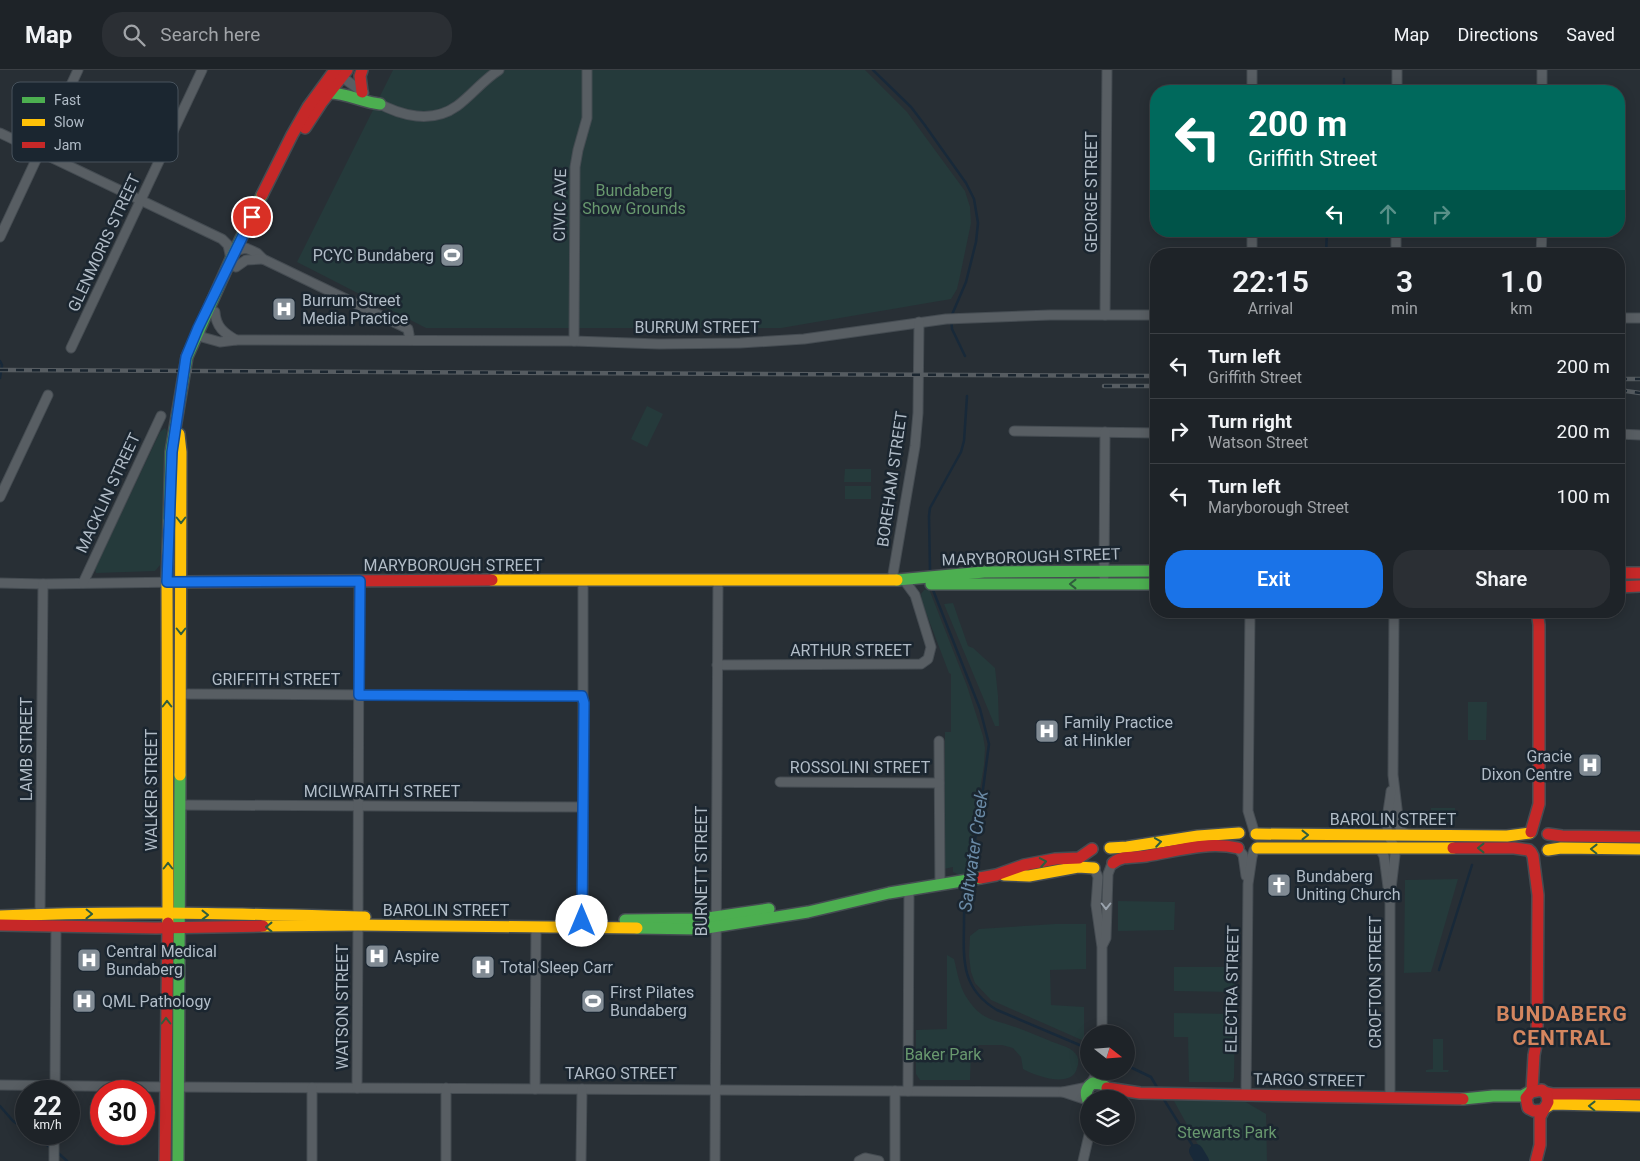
<!DOCTYPE html>
<style>
:root{--surface:#1e2328;--page:#2b2f34;--text:#f1f3f6;--muted:#a1a4a8;--line:#3c4045;--accent:#1a73e8}
body{margin:0;font-family:Roboto,sans-serif;background:var(--page);color:var(--text);height:100vh;display:flex;flex-direction:column;font-size:19px;white-space:nowrap}
*{box-sizing:border-box;margin:0}
p{font-size:16px;color:var(--muted)}
.icon{flex:none;width:28px;height:28px;fill:none;stroke:currentColor;stroke-width:2;stroke-linecap:round;stroke-linejoin:round}
.map{position:relative;flex:1;overflow:hidden}
.details{position:absolute;left:1150px;top:178px;width:475px;height:370px;display:flex;flex-direction:column;background:var(--surface);border-radius:20px;box-shadow:0 2px 12px #0003,0 0 0 1px var(--line)}
.details>*{flex:none}
.banner{position:absolute;left:1150px;top:15px;width:475px;height:152px;border-radius:20px;box-shadow:0 2px 12px #0003,0 0 0 1px var(--line);background:#00695c;color:#fff;overflow:hidden}
.needle{width:32px;rotate:107deg}
.tools{position:absolute;left:1080px;top:955px;display:grid;gap:10px}
.tools a{display:grid;place-items:center;width:55px;height:55px;border-radius:50%;background:var(--surface);box-shadow:0 2px 12px #0003,0 0 0 1px var(--line);font-size:25px}
.speed{position:absolute;left:15px;top:1010px;display:flex;gap:10px;font-size:25px;font-weight:700;text-align:center}
.speed>*{display:grid;place-content:center;width:65px;height:65px;border-radius:50%;background:var(--surface);box-shadow:0 2px 12px #0003,0 0 0 1px var(--line);line-height:1}
.speed small{font-size:12px;font-weight:400}
.speed .limit{border:8px solid #d22;background:#fff;color:#111}
.pin{position:absolute;display:grid;place-items:center;width:42px;height:42px;color:#fff;margin:-21px;border:2px solid #fff;border-radius:50%;box-shadow:0 1px 5px #0007}
.me{position:absolute;width:55px;margin:-28px;rotate:0deg;stroke-linejoin:round;filter:drop-shadow(0 0 4px #0008)}
.turn{display:flex;align-items:center;gap:18px;height:105px;padding:0 15px;font-size:22px}
.turn .icon{width:65px;height:65px;stroke-width:2.5}
.turn b{display:block;font-size:35px;line-height:42px}
.lanes{display:flex;align-items:center;height:48px;padding:0 15px;background:#0003;justify-content:center;gap:25px;direction:ltr}
.lanes .off{opacity:.35}
.eta{display:flex;justify-content:space-evenly;align-items:center;height:85px;text-align:center}
.eta b{font-size:30px;font-weight:600;line-height:35px}
.button{display:flex;gap:10px;margin-top:auto;padding:10px 15px}
.button a{flex:1;height:58px;border-radius:20px;background:var(--accent);color:#fff;font-size:20px;font-weight:600;line-height:58px;text-align:center}
.button a+a{background:var(--page);color:var(--text)}
ul{padding:0;list-style:none}
li{display:flex;align-items:center;gap:15px;height:65px;padding:0 15px;border-top:1px solid var(--line)}
li div{flex:1}
li b{display:block;font-size:19px}
li em{font-style:normal}
header{display:flex;align-items:center;gap:30px;box-sizing:border-box;height:70px;padding:0 25px;background:var(--surface);border-bottom:1px solid var(--line)}
header strong{font-size:24px}
nav{display:flex;gap:28px;margin-inline-start:auto;font-size:18px}
.search{width:350px;height:45px;background:var(--page);display:flex;align-items:center;gap:12px;box-sizing:border-box;padding:0 18px;border-radius:20px;color:var(--muted);font-size:19px}
.map>svg:first-child{display:block}
.green{fill:#253a3b}
.lines{fill:none;stroke-linecap:round;stroke-linejoin:round}
.stream{stroke:#182939;stroke-width:2.5}
.river{stroke:#182939;stroke-width:14}
.street-casing{stroke:#454c52;stroke-width:11}
.fast-casing{stroke:#454c52;stroke-width:14}
.slow-casing{stroke:#454c52;stroke-width:14}
.jam-casing{stroke:#454c52;stroke-width:14}
.street{stroke:#585e63;stroke-width:9}
.fast{stroke:#4caf50;stroke-width:11}
.slow{stroke:#ffc107;stroke-width:11}
.jam{stroke:#c62828;stroke-width:11}
.rail-casing{stroke:#565c61;stroke-width:4.5}
.rail{stroke:#1b2630;stroke-width:2.5;stroke-dasharray:8;stroke-linecap:butt}
.oneway{stroke:#2f5d3d}
.oneway2{stroke:#9ba4ae}
.route-casing{stroke:#114b97;stroke-width:12}
.route{stroke:#1a73e8;stroke-width:9}
.labels{text-anchor:middle;dominant-baseline:central;stroke-width:5;stroke-linejoin:round;paint-order:stroke}
.park-label{font-size:16px;fill:#68986e;stroke:#1b2630}
.street-label{font-size:16px;fill:#b1bcc7;stroke:#1b2630}
.poi-label{font-size:16px;fill:#b1bcc7;stroke:#1b2630;text-anchor:start}
.water-label{font-size:18px;font-style:italic;fill:#6a8aa6;stroke:#1b2630}
.district-label{font-size:21px;font-weight:bold;letter-spacing:1px;fill:#d4865f;stroke:#1b2630}
.key{fill:#1b2630;stroke:#48535d;stroke-width:1}
.key-label{font-size:14px;fill:#b1bcc7}
</style>
<header>
<strong>Map</strong>
<div class="search"><svg class="icon" aria-label="search" viewBox="0 0 24 24"><circle cx="10" cy="10" r="6"/><path d="M15 15l6 6"/></svg>Search here</div>
<nav><a>Map</a><a>Directions</a><a>Saved</a></nav>
</header>
<div class="map">
<svg width="1640" height="1091" viewBox="0 0 1640 1091">
<rect width="100%" height="100%" fill="#282f35"/>
<!-- green -->
<g class="green">
<polygon points="393,0 865,0 907,42 965,121 970,137 971,153 960,206 957,219 951,229 781,258 426,258 297,192"/>
<polygon points="647,336 663,344 647,377 631,369"/>
<polygon points="165,358 167,361 160,495 155,501 96,503 95,499 160,362"/>
<polygon points="845,399 871,399 871,412 844,412"/>
<rect x="845" y="416" width="26" height="13"/>
<polygon points="929,519 967,616 983,666 985,678 984,695 966,803 960,805 953,802 953,797 944,799 945,662 951,662 951,604 949,603 922,532 921,524 924,520"/>
<polygon points="953,533 968,576 973,578 995,598 998,626 999,656 995,656 944,534"/>
<polygon points="1468,632 1487,632 1486,670 1468,670"/>
<polygon points="1431,738 1455,738 1455,752 1430,752"/>
<polygon points="1458,809 1431,902 1404,903 1405,810"/>
<polygon points="1118,831 1175,832 1174,860 1118,861"/>
<polygon points="1055,854 1086,854 1086,899 1050,900 1051,935 1084,937 1084,971 991,930 975,913 971,902 969,886 970,866 979,859"/>
<path d="M 947,885 L 954,889 C 957,901 959,914 965,925 C 980,950 992,949 1015,957 C 1026,961 1037,966 1048,970 C 1056,974 1069,976 1075,983 C 1079,987 1079,993 1077,998 C 1072,1019 1036,1006 1023,999 L 1021,987 L 1013,978 L 1002,975 L 979,975 L 971,982 L 970,1010 L 920,1010 L 916,1004 L 916,960 L 947,959 Z"/>
<polygon points="1174,897 1235,897 1235,922 1174,921"/>
<polygon points="1174,943 1235,944 1234,1008 1233,1012 1189,1012 1188,967 1174,967"/>
<polygon points="1433,969 1443,969 1443,1000 1449,1000 1448,1002 1426,1002 1426,1000 1433,999"/>
<polygon points="1174,1031 1244,1031 1266,1044 1267,1091 1207,1091"/>
</g>
<g class="lines">
<!-- stream -->
<g class="stream">
<polyline points="873,0 911,37 924,54 966,113 974,129 978,153 976,172 966,212 951,247 952,259 965,286"/>
<polyline points="1344,21 1344,9"/>
<polyline points="1326,184 1327,161"/>
<polyline points="0,291 2,295 0,308"/>
<polyline points="930,500 929,446 930,438 961,382 964,371 967,326"/>
<polyline points="933,520 980,639 989,674 979,749 968,807"/>
<path d="M 966,814 C 964,828 964,842 964,857 C 963,893 963,920 997,940 L 1089,979"/>
<polyline points="1439,900 1472,795"/>
<polyline points="1126,995 1151,1007 1158,1019"/>
<polyline points="1163,1028 1196,1081"/>
<polyline points="0,1036 13,1051 26,1060"/>
<polyline points="32,1064 51,1078"/>
<polyline points="57,1082 67,1091"/>
</g>
<!-- river -->
<polyline class="river" points="1196,1081 1202,1091"/>
<!-- street casing -->
<g class="street-casing">
<g id="street">
<polyline points="342,7 364,23"/>
<polyline points="1252,21 1252,0"/>
<polyline points="1397,21 1397,0"/>
<polyline points="1542,21 1542,0"/>
<path d="M 376,32 C 401,46 432,54 457,36 C 472,25 483,10 499,0"/>
<polyline points="0,63 222,169 228,175 231,189"/>
<polyline points="0,167 78,0"/>
<polyline points="235,181 246,178 257,183 263,189 402,256 408,259 410,270"/>
<polyline points="1252,184 1252,161"/>
<polyline points="1396,184 1396,161"/>
<polyline points="1541,184 1542,161"/>
<polyline points="236,197 246,190 263,189"/>
<path d="M 215,242 C 216,257 224,263 236,270"/>
<polyline points="1105,245 1107,0"/>
<polyline points="1619,248 1640,248"/>
<polyline points="198,258 202,267 220,272 236,270 574,271 659,274 740,273 804,269 946,249 1050,245 1156,245"/>
<polyline points="574,271 575,97 578,80 587,48 587,0"/>
<polyline points="71,278 202,0"/>
<polyline points="1014,361 1156,363"/>
<polyline points="1619,364 1640,365"/>
<polyline points="0,427 48,325"/>
<polyline points="1104,507 1105,362"/>
<polyline points="892,510 915,376 918,343 919,252"/>
<polyline points="0,513 43,514 181,512"/>
<polyline points="83,513 161,346"/>
<polyline points="1250,541 1248,741 1254,761"/>
<polyline points="1394,541 1393,705 1399,755 1401,761 1409,765"/>
<polyline points="717,595 921,594 928,589 931,577 915,525 904,510"/>
<polyline points="181,624 582,626"/>
<polyline points="939,671 940,815"/>
<polyline points="780,712 939,713"/>
<polyline points="180,735 583,737"/>
<path d="M 1390,769 C 1383,759 1390,733 1391,721"/>
<polyline points="1375,778 1381,781 1384,786 1388,817"/>
<polyline points="1239,780 1243,785 1246,806"/>
<polyline points="1094,798 1098,807 1096,835 1102,877 1102,964"/>
<polyline points="40,844 43,514"/>
<polyline points="358,847 359,511"/>
<polyline points="583,851 583,511"/>
<polyline points="1103,874 1106,868 1108,804 1111,796"/>
<polyline points="0,1015 166,1017"/>
<polyline points="1090,1015 1098,1001"/>
<polyline points="179,1017 1063,1022"/>
<polyline points="357,1018 358,855"/>
<polyline points="535,1019 536,857"/>
<polyline points="55,1021 56,857"/>
<polyline points="908,1021 909,819"/>
<polyline points="1246,1025 1248,814 1252,787 1254,780"/>
<polyline points="1390,1028 1390,827 1395,785 1395,777 1393,774"/>
<polyline points="1087,1030 1063,1022 1088,1017"/>
<polyline points="54,1091 54,1064"/>
<polyline points="312,1091 312,1018"/>
<polyline points="446,1091 446,1018"/>
<polyline points="581,1091 582,1019"/>
<polyline points="715,1091 718,511"/>
<polyline points="859,1091 865,1088 879,1091"/>
<polyline points="895,1091 895,1021"/>
<polyline points="1083,1091 1089,1065"/>
</g>
</g>
<!-- fast casing -->
<g class="fast-casing">
<g id="fast">
<path d="M 329,23 C 346,23 363,32 380,34"/>
<polyline points="169,451 171,382 187,287 231,189 262,125"/>
<polyline points="897,510 984,502 1156,501"/>
<polyline points="931,514 1156,514"/>
<polyline points="625,850 701,849 769,839"/>
<polyline points="637,858 700,859 808,842 889,823 980,808"/>
<polyline points="1463,1029 1493,1026 1522,1026 1529,1022"/>
<path d="M 1089,1033 C 1085,1025 1085,1018 1093,1013 L 1102,1014 L 1107,1018 L 1108,1029"/>
<polyline points="178,1091 180,705"/>
</g>
</g>
<!-- slow casing -->
<g class="slow-casing">
<g id="slow">
<polyline points="179,364 181,382 180,705"/>
<polyline points="492,510 897,510"/>
<polyline points="1256,764 1507,766 1530,763"/>
<polyline points="1110,778 1127,777 1198,766 1239,763"/>
<polyline points="1257,778 1453,778"/>
<polyline points="1548,780 1561,778 1640,779"/>
<polyline points="1004,805 1029,806 1078,797 1094,798"/>
<path d="M 0,846 C 121,840 244,844 365,847"/>
<polyline points="168,853 167,512 169,451"/>
<polyline points="263,856 358,855 637,858"/>
<polyline points="1545,1038 1552,1034 1640,1036"/>
</g>
</g>
<!-- jam casing -->
<g class="jam-casing">
<g id="jam">
<polyline points="362,0 360,6 362,22"/>
<polyline points="305,58 322,32 347,0"/>
<polyline points="262,125 292,65 308,37 335,0"/>
<polyline points="1619,503 1640,503"/>
<polyline points="181,512 492,510"/>
<polyline points="1619,517 1640,516"/>
<polyline points="1531,762 1539,734 1539,555 1537,541"/>
<polyline points="1548,764 1562,766 1640,767"/>
<polyline points="1453,778 1514,778 1529,780"/>
<polyline points="1531,782 1533,786 1538,825 1537,970 1534,985 1532,1020"/>
<path d="M 1113,793 C 1123,785 1134,788 1146,786 C 1177,781 1207,771 1238,778"/>
<polyline points="980,808 996,805 1024,795 1055,789 1079,788 1092,779"/>
<polyline points="0,855 156,858 263,856"/>
<polyline points="1107,1018 1140,1023 1463,1029"/>
<polyline points="1544,1022 1553,1024 1640,1024"/>
<polyline points="165,1091 168,853"/>
<polyline points="1536,1091 1540,1075 1540,1047 1548,1032 1547,1025 1542,1020 1531,1022 1526,1028 1528,1038 1534,1041 1543,1040"/>
</g>
</g>
<!-- street -->
<use href="#street" class="street"/>
<!-- fast -->
<use href="#fast" class="fast"/>
<!-- slow -->
<use href="#slow" class="slow"/>
<!-- jam -->
<use href="#jam" class="jam"/>
<!-- rail casing -->
<g class="rail-casing">
<g id="rail">
<polyline points="0,300 1156,306"/>
<polyline points="1619,309 1640,309"/>
<polyline points="1104,316 1156,316"/>
<polyline points="1619,320 1640,323"/>
</g>
</g>
<!-- rail -->
<use href="#rail" class="rail"/>
</g>
<!-- one-way arrows -->
<defs><path id="oneway-chevron" d="M-2-3.5L2.5 0L-2 3.5" fill="none" stroke-width="1.6" stroke-linecap="round" stroke-linejoin="round" transform="scale(1.25)"/></defs>
<g class="oneway">
<use href="#oneway-chevron" transform="translate(181 450) rotate(90)"/>
<use href="#oneway-chevron" transform="translate(1073 514) rotate(180)"/>
<use href="#oneway-chevron" transform="translate(181 561) rotate(90)"/>
<use href="#oneway-chevron" transform="translate(167 634) rotate(-90)"/>
<use href="#oneway-chevron" transform="translate(1305 765)"/>
<use href="#oneway-chevron" transform="translate(1158 772) rotate(-9)"/>
<use href="#oneway-chevron" transform="translate(1481 778) rotate(-180)"/>
<use href="#oneway-chevron" transform="translate(1594 779) rotate(-179)"/>
<use href="#oneway-chevron" transform="translate(1043 792) rotate(-10)"/>
<use href="#oneway-chevron" transform="translate(168 796) rotate(-90)"/>
<use href="#oneway-chevron" transform="translate(89 844) rotate(1)"/>
<use href="#oneway-chevron" transform="translate(205 845)"/>
<use href="#oneway-chevron" transform="translate(269 857) rotate(180)"/>
<use href="#oneway-chevron" transform="translate(166 951) rotate(-90)"/>
<use href="#oneway-chevron" transform="translate(1592 1036) rotate(-179)"/>
</g>
<use class="oneway2" href="#oneway-chevron" transform="translate(1106 836) rotate(90)"/>
<g class="lines">
<!-- route casing -->
<g class="route-casing">
<polyline id="route" points="252,147 198,258 186,287 172,382 167,512 360,511 359,625 582,626 584,633 582,851"/>
</g>
<!-- route -->
<use href="#route" class="route"/>
</g>
<!-- icons -->
<defs>
<g id="stadium-square" transform="scale(1.25)"><rect x="-9" y="-9" width="18" height="18" rx="4" fill="#818b94" stroke="#1b2630"/><path d="M0-5a6.5 5 0 1 0 0 10a6.5 5 0 1 0 0-10ZM-3.5-1.8h7v3.6h-7Z" fill="#fff"/></g>
<g id="hospital-square" transform="scale(1.25)"><rect x="-9" y="-9" width="18" height="18" rx="4" fill="#818b94" stroke="#1b2630"/><path d="M-5-5h3v3.5h4V-5h3V5h-3V1.5h-4V5h-3Z" fill="#fff"/></g>
<g id="church-square" transform="scale(1.25)"><rect x="-9" y="-9" width="18" height="18" rx="4" fill="#818b94" stroke="#1b2630"/><path d="M-1.2-6h2.4v3.5h3.3v2.4h-3.3V6h-2.4V-.1h-3.3v-2.4h3.3Z" fill="#fff"/></g>
</defs>
<g fill-rule="evenodd">
<use href="#stadium-square" x="452" y="185"/>
<use href="#hospital-square" x="284" y="239"/>
<use href="#hospital-square" x="1047" y="661"/>
<use href="#hospital-square" x="1590" y="695"/>
<use href="#church-square" x="1279" y="815"/>
<use href="#hospital-square" x="377" y="886"/>
<use href="#hospital-square" x="89" y="890"/>
<use href="#hospital-square" x="483" y="897"/>
<use href="#hospital-square" x="84" y="931"/>
<use href="#stadium-square" x="593" y="931"/>
</g>
<g class="labels">
<!-- park labels -->
<g class="park-label">
<text x="634" y="120">Bundaberg<tspan x="634" dy="18">Show Grounds</tspan></text>
<text x="943" y="984">Baker Park</text>
<text x="1227" y="1062">Stewarts Park</text>
</g>
<!-- street labels -->
<g class="street-label">
<text transform="translate(1091 122) rotate(-90)">GEORGE STREET</text>
<text transform="translate(560 135) rotate(-89)">CIVIC AVE</text>
<text transform="translate(104 173) rotate(-65)">GLENMORIS STREET</text>
<text x="697" y="257">BURRUM STREET</text>
<text transform="translate(892 409) rotate(-82)">BOREHAM STREET</text>
<text transform="translate(108 423) rotate(-65)">MACKLIN STREET</text>
<text transform="translate(1031 487) rotate(-2)">MARYBOROUGH STREET</text>
<text x="453" y="495">MARYBOROUGH STREET</text>
<text x="851" y="580">ARTHUR STREET</text>
<text x="276" y="609">GRIFFITH STREET</text>
<text transform="translate(26 679) rotate(-90)">LAMB STREET</text>
<text x="860" y="697">ROSSOLINI STREET</text>
<text transform="translate(151 720) rotate(-90)">WALKER STREET</text>
<text x="382" y="721">MCILWRAITH STREET</text>
<text x="1393" y="749">BAROLIN STREET</text>
<text transform="translate(701 801) rotate(-90)">BURNETT STREET</text>
<text x="446" y="840">BAROLIN STREET</text>
<text transform="translate(1375 912) rotate(-90)">CROFTON STREET</text>
<text transform="translate(1232 919) rotate(-89)">ELECTRA STREET</text>
<text transform="translate(342 937) rotate(-90)">WATSON STREET</text>
<text x="621" y="1003">TARGO STREET</text>
<text transform="translate(1309 1010) rotate(1)">TARGO STREET</text>
</g>
<!-- poi labels -->
<g class="poi-label">
<text x="434" y="185" text-anchor="end">PCYC Bundaberg</text>
<text x="302" y="230">Burrum Street<tspan x="302" dy="18">Media Practice</tspan></text>
<text x="1064" y="652">Family Practice<tspan x="1064" dy="18">at Hinkler</tspan></text>
<text x="1572" y="686" text-anchor="end">Gracie<tspan x="1572" dy="18">Dixon Centre</tspan></text>
<text x="1296" y="806">Bundaberg<tspan x="1296" dy="18">Uniting Church</tspan></text>
<text x="106" y="881">Central Medical<tspan x="106" dy="18">Bundaberg</tspan></text>
<text x="394" y="886">Aspire</text>
<text x="500" y="897">Total Sleep Carr</text>
<text x="610" y="922">First Pilates<tspan x="610" dy="18">Bundaberg</tspan></text>
<text x="102" y="931">QML Pathology</text>
</g>
<!-- water labels -->
<g class="water-label">
<text transform="translate(973 781) rotate(-82)">Saltwater Creek</text>
</g>
<!-- district labels -->
<g class="district-label">
<text x="1562" y="944">BUNDABERG<tspan x="1562" dy="24">CENTRAL</tspan></text>
</g>
</g>
<!-- legend -->
<rect x="12" y="12" width="166" height="80" rx="8" class="key"/>
<rect x="22" y="27" width="23" height="6" fill="#4caf50"/>
<rect x="22" y="49" width="23" height="7" fill="#ffc107"/>
<rect x="22" y="72" width="23" height="6" fill="#c62828"/>
<g class="key-label">
<text x="54" y="35">Fast</text>
<text x="54" y="57">Slow</text>
<text x="54" y="80">Jam</text>
</g>
</svg>
<div class="tools">
<a><svg class="needle" viewBox="-14 -14 28 28"><path d="M0-13l5 13h-10z" fill="#e53935"/><path d="M0 13l5-13h-10z" fill="#a1a4a8"/></svg></a>
<a><svg class="icon" aria-label="layers" viewBox="0 0 24 24"><path d="M12 4l9 5-9 5-9-5zM3 14l9 5 9-5"/></svg></a>
</div>
<div class="speed"><div>22<small>km/h</small></div><div class="limit">30</div></div>
<div class="pin" style="left:252px;top:147px;background:#d93025"><svg class="icon" aria-label="arrive" viewBox="0 0 24 24"><path d="M6 21V4h12l-3 4 3 4H6"/></svg></div>
<svg class="me" style="left:582px;top:851px" viewBox="-20 -20 40 40"><circle r="19" fill="#fff"/><path d="M0-13L10 11 0 6-10 11z" fill="#1a73e8"/></svg>
<div class="banner">
<div class="turn"><svg class="icon" aria-label="left" viewBox="0 0 24 24"><path d="M17 20v-9H6M10 6l-5 5 5 5"/></svg><div><b>200 m</b>Griffith Street</div></div>
<div class="lanes"><svg class="icon" aria-label="left" viewBox="0 0 24 24"><path d="M17 20v-9H6M10 6l-5 5 5 5"/></svg><svg class="icon off" aria-label="ahead" viewBox="0 0 24 24"><path d="M12 20V5M6 11l6-6 6 6"/></svg><svg class="icon off" aria-label="right" viewBox="0 0 24 24"><path d="M7 20v-9h11M14 6l5 5-5 5"/></svg></div>
</div>
<section class="details">
<div class="eta">
<div><b>22:15</b><p>Arrival</p></div>
<div><b>3</b><p>min</p></div>
<div><b>1.0</b><p>km</p></div>
</div>
<ul>
<li><svg class="icon" aria-label="left" viewBox="0 0 24 24"><path d="M17 20v-9H6M10 6l-5 5 5 5"/></svg><div><b>Turn left</b><p>Griffith Street</p></div><em>200 m</em></li>
<li><svg class="icon" aria-label="right" viewBox="0 0 24 24"><path d="M7 20v-9h11M14 6l5 5-5 5"/></svg><div><b>Turn right</b><p>Watson Street</p></div><em>200 m</em></li>
<li><svg class="icon" aria-label="left" viewBox="0 0 24 24"><path d="M17 20v-9H6M10 6l-5 5 5 5"/></svg><div><b>Turn left</b><p>Maryborough Street</p></div><em>100 m</em></li>
</ul>
<div class="button"><a>Exit</a><a>Share</a></div>
</section>
</div>
